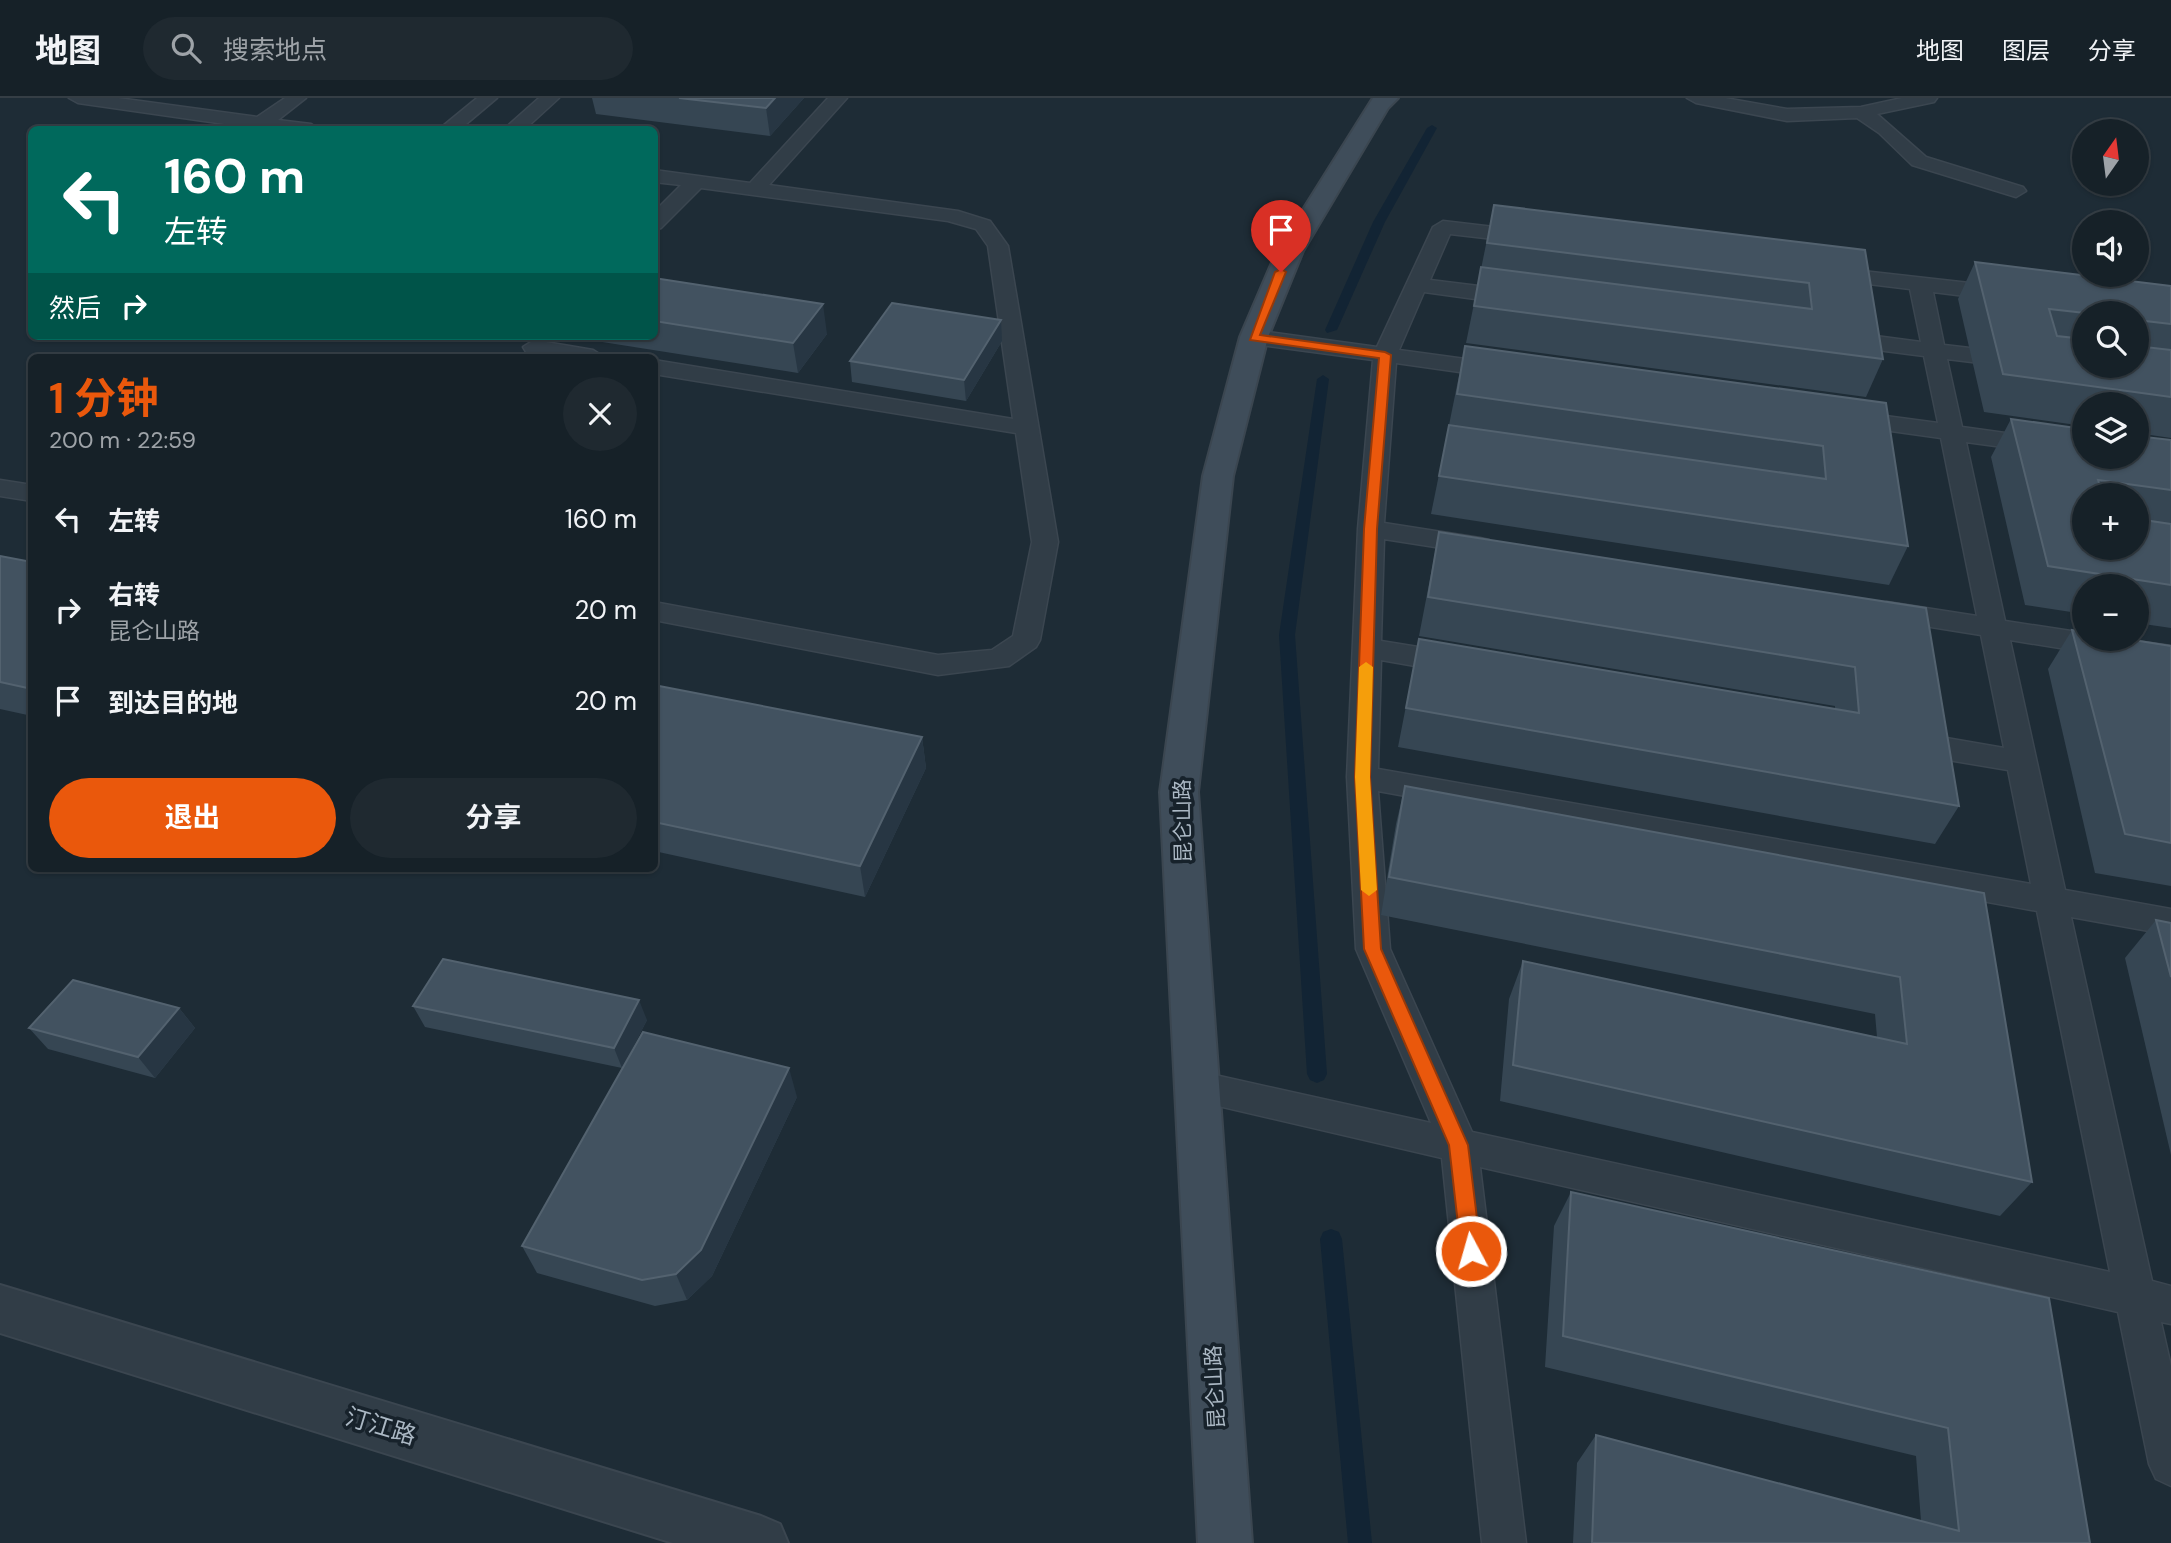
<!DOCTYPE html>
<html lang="zh">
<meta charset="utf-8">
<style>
:root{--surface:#162128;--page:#1f2930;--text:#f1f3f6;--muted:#9ea3a8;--line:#353e45;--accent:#ea580c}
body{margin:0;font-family:"DM Sans","Noto Sans SC",sans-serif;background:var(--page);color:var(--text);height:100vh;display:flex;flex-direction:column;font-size:26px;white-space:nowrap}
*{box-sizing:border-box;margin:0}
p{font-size:23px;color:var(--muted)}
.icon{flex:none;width:38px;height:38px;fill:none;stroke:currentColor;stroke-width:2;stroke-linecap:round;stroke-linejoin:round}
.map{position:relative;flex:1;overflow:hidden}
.details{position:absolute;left:28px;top:256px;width:630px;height:518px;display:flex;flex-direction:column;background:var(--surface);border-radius:10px;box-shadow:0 2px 5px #0004,0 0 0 2px var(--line)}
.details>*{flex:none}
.hud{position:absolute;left:28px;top:28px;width:630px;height:214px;border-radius:10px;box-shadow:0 2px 5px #0004,0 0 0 2px var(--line);background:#00695c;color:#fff;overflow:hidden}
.needle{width:46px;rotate:14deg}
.buttons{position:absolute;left:2072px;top:21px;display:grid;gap:14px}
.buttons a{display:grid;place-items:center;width:77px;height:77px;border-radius:50%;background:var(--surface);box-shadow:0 2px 5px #0004,0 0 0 2px var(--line);font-size:35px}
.pin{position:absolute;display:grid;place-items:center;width:60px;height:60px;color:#fff;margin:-72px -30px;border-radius:50% 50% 50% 0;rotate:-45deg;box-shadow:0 0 7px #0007}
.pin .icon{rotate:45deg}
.me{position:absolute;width:77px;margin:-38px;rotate:354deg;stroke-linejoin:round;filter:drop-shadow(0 0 5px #0008)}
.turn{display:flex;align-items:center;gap:24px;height:147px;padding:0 21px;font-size:32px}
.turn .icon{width:91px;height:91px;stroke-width:2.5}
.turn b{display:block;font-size:49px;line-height:60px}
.then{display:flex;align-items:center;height:66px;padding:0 21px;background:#0003;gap:14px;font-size:26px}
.round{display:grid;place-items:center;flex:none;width:74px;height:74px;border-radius:37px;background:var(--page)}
.head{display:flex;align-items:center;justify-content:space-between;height:119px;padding:0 21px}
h1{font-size:42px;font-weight:700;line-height:52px;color:var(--accent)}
.primary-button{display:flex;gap:14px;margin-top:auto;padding:14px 21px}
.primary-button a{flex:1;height:80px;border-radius:42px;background:var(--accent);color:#fff;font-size:28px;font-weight:700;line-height:80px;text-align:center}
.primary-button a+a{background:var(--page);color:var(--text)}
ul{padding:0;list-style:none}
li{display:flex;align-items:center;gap:21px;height:91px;padding:0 21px}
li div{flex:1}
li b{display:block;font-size:26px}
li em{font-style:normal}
header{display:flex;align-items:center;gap:42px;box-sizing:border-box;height:98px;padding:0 35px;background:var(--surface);border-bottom:2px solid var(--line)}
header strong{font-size:33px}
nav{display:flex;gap:38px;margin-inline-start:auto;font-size:24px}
.search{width:490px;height:63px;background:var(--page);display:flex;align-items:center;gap:18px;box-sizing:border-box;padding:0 24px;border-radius:38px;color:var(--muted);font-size:26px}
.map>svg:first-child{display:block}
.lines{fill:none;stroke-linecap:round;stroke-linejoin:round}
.stream{fill:#122434;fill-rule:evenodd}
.lane-casing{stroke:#3b4650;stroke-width:3}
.street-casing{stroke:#3b4650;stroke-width:4}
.secondary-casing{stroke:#3b4650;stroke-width:4}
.lane{fill:#313d47;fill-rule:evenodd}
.street{fill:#313d47;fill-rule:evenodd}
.secondary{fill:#3f4d5a;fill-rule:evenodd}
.wall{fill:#364653;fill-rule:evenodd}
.shaded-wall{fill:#273643}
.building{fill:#425260;stroke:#53626f;stroke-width:2}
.route{fill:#ea580c;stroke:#983908;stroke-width:2}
.slow{fill:#f59e0b}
.labels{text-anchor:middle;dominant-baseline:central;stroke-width:7;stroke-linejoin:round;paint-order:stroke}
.street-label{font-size:21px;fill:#abb8c4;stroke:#17222b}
.near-street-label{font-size:24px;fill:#abb8c4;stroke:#17222b}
</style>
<header>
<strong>地图</strong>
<div class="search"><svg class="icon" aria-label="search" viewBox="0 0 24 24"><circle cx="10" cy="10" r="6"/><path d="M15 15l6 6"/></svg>搜索地点</div>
<nav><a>地图</a><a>图层</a><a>分享</a></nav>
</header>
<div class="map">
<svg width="2171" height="1445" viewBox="0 0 2171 1445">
<rect width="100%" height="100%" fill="#1e2c36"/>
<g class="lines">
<!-- stream -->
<g class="stream">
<polygon points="1432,27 1437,30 1385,124 1337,232 1327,235 1325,232 1373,124 1427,30"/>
<polygon points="1323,277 1329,281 1295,537 1327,976 1324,982 1317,985 1310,982 1307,976 1279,537 1317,281"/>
<polygon points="1331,1131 1339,1134 1342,1141 1372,1445 1348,1445 1320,1141 1323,1134"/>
</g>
<!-- lane casing -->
<g class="lane-casing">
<g id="lane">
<polygon points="69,0 118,0 257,19 285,0 306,0 278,22 311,26 320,32 267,32 78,5"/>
<polygon points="477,0 497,0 459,32 438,32"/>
<polygon points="539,0 559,0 524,32 503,32"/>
<polygon points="828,0 847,0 769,87 958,113 990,123 1008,148 1058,444 1040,542 1036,549 1009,568 938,577 654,522 654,504 938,557 992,552 1013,538 1032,444 1016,335 654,276 654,262 1013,321 988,148 976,131 948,123 701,90 661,130 654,132 654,114 681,87 654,84 654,72 750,85"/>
<polygon points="1687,0 1725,0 1787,11 1861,9 1902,0 1937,0 1934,4 1877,16 1926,59 2023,89 2026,93 2016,99 1912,67 1879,35 1857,20 1787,23 1696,5"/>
<path d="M 1443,123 L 1529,133 L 1539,139 L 1529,145 L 1450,136 L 1430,182 L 1519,193 L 1530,200 L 1519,207 L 1424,194 L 1399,252 L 1502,266 L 1510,268 L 1514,273 L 1510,278 L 1502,280 L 1396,265 L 1384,425 L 1480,440 L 1489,442 L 1493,448 L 1489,454 L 1480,456 L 1384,441 L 1381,543 L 1455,555 L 1465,558 L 1469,565 L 1465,572 L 1455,575 L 1381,562 L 1378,671 L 2031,786 L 2008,672 L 1906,655 L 1895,652 L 1891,644 L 1895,636 L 1906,633 L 2004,650 L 1981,537 L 1887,522 L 1877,519 L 1873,513 L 1877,507 L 1887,504 L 1977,518 L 1941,340 L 1848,327 L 1840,325 L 1836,320 L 1840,315 L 1848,313 L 1938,325 L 1924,258 L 1838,247 L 1827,240 L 1838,233 L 1921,244 L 1910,191 L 1827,181 L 1816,175 L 1827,169 L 2005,189 L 2016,196 L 2005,203 L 1933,194 L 1944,247 L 2013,255 L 2024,262 L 2013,269 L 1947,261 L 1962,329 L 2084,346 L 2084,359 L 2091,359 L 2084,360 L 1966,344 L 2005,523 L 2084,535 L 2084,541 L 2122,541 L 2171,548 L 2171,568 L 2010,542 L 2065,792 L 2171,811 L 2171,837 L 2071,819 L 2152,1183 L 2171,1188 L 2171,1226 L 2161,1224 L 2171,1268 L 2171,1388 L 2156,1381 L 2149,1366 L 2118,1214 L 1480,1069 L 1526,1445 L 1482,1445 L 1442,1060 L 1184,1000 L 1179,989 L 1184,978 L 1197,973 L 1431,1025 L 1356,851 L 1347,679 L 1358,431 L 1373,262 L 1254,246 L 1243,239 L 1254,232 L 1377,249 L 1433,129 ZM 1378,693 L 2037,813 L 2110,1174 L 1472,1034 L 1390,851 Z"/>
<polygon points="534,242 593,252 604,259 553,259 526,254 523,249"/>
<polygon points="0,382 32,387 32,403 0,398"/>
</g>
</g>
<!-- street casing -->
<g class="street-casing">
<polygon id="street" points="0,1187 761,1418 780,1426 788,1445 673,1445 0,1235"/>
</g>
<!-- secondary casing -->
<g class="secondary-casing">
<polygon id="secondary" points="1373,0 1398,0 1388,10 1303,153 1268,239 1233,378 1198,694 1252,1445 1198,1445 1160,694 1203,378 1240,239 1277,153"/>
</g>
<!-- lane -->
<use href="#lane" class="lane"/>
<!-- street -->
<use href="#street" class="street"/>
<!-- secondary -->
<use href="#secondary" class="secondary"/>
</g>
<!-- wall -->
<g class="wall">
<polygon points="592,0 804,0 770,38 596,16"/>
<polygon points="1494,107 1865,152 1883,261 1866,299 1466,245"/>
<path d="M 1975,164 L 2171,188 L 2171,340 L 2137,335 L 2137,306 L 2084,306 L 2084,328 L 1984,314 L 1958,201 ZM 2084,215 L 2137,215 L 2137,268 L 2084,268 Z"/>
<polygon points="654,180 827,236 798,275 577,240 577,238 654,238"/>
<polygon points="1002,243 966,303 852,284 850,263"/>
<polygon points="1465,248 1886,305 1908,448 1889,487 1431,416"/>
<path d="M 2011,321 L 2171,342 L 2171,530 L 2137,525 L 2137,488 L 2084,488 L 2084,516 L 2025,507 L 1991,359 ZM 2084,397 L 2137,397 L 2137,450 Z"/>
<polygon points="1439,434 1926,510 1959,708 1935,746 1398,649 1419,541 1835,611 1835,608 1419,538"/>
<polygon points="0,458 32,464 32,618 0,611"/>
<polygon points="2072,532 2171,548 2171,788 2095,775 2048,571"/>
<polygon points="654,587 922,639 926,670 865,799 654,753"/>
<polygon points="1405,688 1984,795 2032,1084 2000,1118 1500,1003 1509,901 1523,863 1877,939 1875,916 1381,817 1396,726"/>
<polygon points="2156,822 2171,825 2171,1057 2125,860"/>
<polygon points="413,908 647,922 622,970 425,929"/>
<polygon points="179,910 195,930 155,980 48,951 29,930"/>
<polygon points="797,999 712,1178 687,1202 655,1208 537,1175 522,1148"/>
<polygon points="1571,1094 2049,1200 2090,1445 1573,1445 1577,1365 1596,1337 1921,1423 1916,1358 1545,1269 1554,1128"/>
</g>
<!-- shaded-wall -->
<g class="shaded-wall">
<polygon points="775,0 804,0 770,38 766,10"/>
<polygon points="823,206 827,236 798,275 793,245"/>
<polygon points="1001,222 1002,243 966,303 964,282"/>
<polygon points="922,639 926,670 865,799 860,768"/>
<polygon points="639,902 647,922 622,970 614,950"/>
<polygon points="179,910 195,930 155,980 138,959"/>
<polygon points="789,970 797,999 712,1178 687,1202 676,1176"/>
</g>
<!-- building -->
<g class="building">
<polygon points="679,0 775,0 766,10"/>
<polygon points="1494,107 1865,152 1883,261 1474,208 1481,169 1812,211 1809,185 1487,145"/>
<polygon points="1975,164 2171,188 2171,226 2137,222 2137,215 2085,215 2049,211 2057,238 2084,241 2084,268 2137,268 2137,248 2171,252 2171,299 2003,276"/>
<polygon points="654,180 823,206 793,245 654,223"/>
<polygon points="892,205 1001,222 964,282 850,263"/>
<polygon points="1465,248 1886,305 1908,448 1439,378 1449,327 1826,381 1823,348 1457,296"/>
<polygon points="2011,321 2084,331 2084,359 2137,359 2137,338 2171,342 2171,392 2098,382 2103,397 2084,397 2084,450 2137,450 2137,421 2171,426 2171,487 2048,468"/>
<polygon points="1439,434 1926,510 1959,708 1406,610 1419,541 1859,615 1855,569 1428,499"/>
<polygon points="0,458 32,464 32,591 0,584"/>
<polygon points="2072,532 2084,534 2084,541 2127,541 2171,548 2171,745 2125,736"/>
<polygon points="654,587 922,639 860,768 654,724"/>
<polygon points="1405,688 1984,795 2032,1084 1513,967 1523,863 1907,946 1900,879 1389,779"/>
<polygon points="2156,822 2171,825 2171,879"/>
<polygon points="443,861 639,902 614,950 413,908"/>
<polygon points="73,882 179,910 138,959 29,930"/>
<polygon points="643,934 789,970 701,1152 676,1176 642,1182 522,1148"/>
<polygon points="1571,1094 2049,1200 2090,1445 1592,1445 1596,1337 1959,1433 1948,1330 1563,1238"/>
</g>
<!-- route -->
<polygon class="route" points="1281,171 1286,174 1260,237 1385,254 1391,257 1377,431 1370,679 1381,851 1468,1047 1481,1153 1478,1160 1471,1163 1464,1160 1461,1153 1449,1047 1364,851 1355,679 1364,431 1379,260 1250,242 1275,174"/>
<!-- slow -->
<polygon class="slow" points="1366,564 1373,569 1370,679 1377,792 1369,798 1361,792 1355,679 1359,569"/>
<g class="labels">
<!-- street labels -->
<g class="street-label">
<text transform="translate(1183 723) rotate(-91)">昆仑山路</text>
<text transform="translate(1215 1289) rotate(-93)">昆仑山路</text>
</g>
<!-- near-street labels -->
<g class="near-street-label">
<text transform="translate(381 1328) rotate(17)">汀江路</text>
</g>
</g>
</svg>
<div class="buttons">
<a><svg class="needle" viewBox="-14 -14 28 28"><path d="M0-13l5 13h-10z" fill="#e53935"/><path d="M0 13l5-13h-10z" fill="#9ea3a8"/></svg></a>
<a><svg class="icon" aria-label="sound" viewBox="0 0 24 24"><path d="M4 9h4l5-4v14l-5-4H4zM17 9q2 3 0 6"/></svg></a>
<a><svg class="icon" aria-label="search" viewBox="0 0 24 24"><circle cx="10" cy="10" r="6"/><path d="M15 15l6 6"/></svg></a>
<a><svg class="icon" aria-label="layers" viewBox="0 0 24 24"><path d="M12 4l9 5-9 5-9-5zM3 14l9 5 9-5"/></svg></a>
<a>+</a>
<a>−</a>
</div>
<div class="pin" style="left:1281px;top:174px;background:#d93025"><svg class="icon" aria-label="arrive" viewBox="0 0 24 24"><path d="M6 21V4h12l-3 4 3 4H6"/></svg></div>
<svg class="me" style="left:1471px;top:1153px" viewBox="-20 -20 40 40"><circle r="17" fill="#ea580c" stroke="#fff" stroke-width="3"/><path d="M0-11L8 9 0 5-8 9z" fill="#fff"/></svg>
<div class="hud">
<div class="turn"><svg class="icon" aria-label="left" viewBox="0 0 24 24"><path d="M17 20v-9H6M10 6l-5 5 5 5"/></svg><div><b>160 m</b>左转</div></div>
<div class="then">然后<svg class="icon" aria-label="right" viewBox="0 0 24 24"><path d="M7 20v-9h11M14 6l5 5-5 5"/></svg></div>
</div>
<section class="details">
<div class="head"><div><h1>1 分钟</h1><p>200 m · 22:59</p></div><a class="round"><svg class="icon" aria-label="close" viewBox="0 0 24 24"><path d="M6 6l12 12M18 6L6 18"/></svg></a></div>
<ul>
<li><svg class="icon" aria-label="left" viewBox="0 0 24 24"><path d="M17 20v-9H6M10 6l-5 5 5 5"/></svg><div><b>左转</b></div><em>160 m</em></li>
<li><svg class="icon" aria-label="right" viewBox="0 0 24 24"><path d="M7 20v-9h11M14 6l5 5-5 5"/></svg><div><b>右转</b><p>昆仑山路</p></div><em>20 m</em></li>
<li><svg class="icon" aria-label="arrive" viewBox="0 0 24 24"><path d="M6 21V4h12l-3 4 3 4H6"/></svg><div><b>到达目的地</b></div><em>20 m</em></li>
</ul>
<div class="primary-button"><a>退出</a><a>分享</a></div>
</section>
</div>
